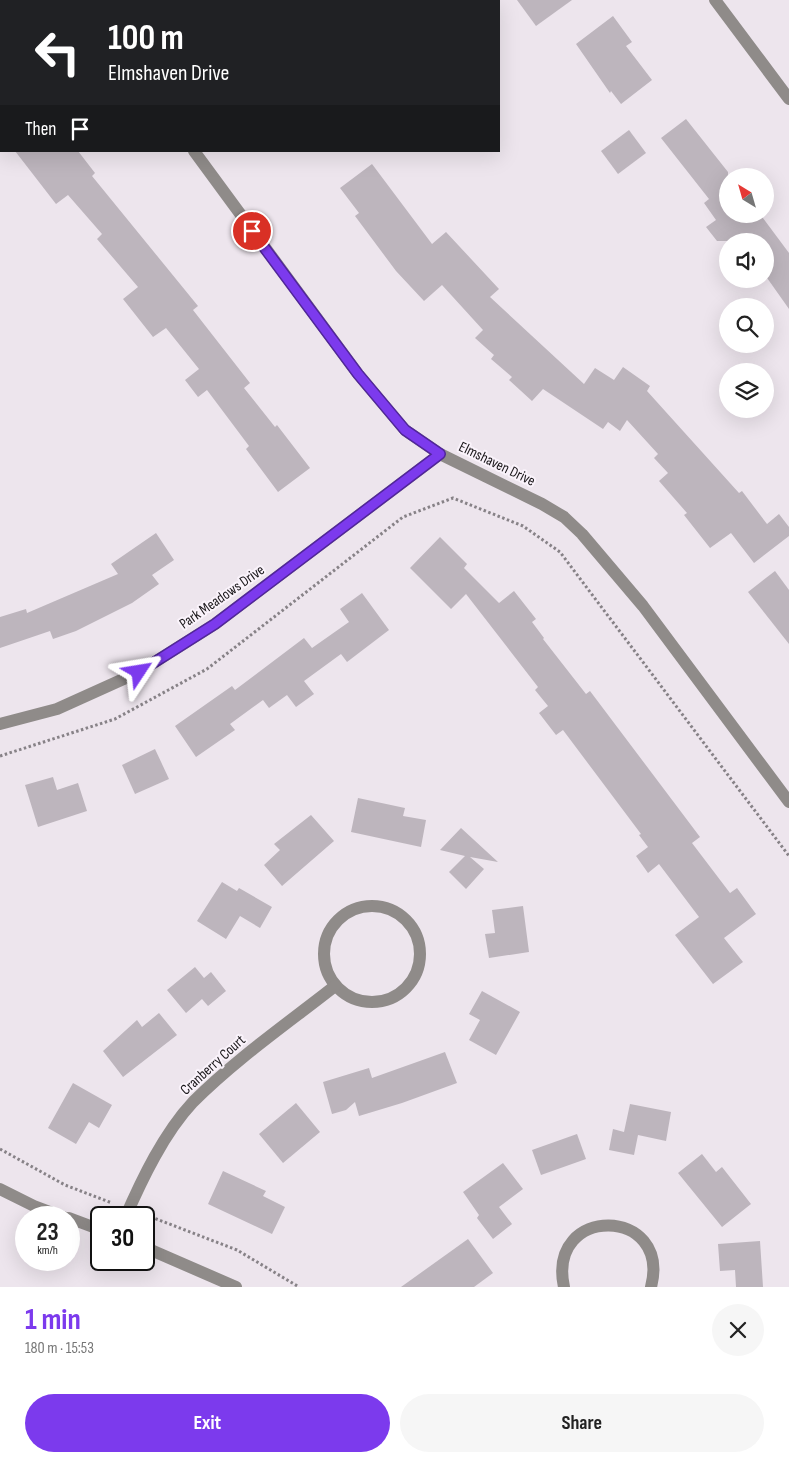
<!DOCTYPE html>
<meta charset="utf-8">
<style>
:root{--surface:#fff;--page:#f6f6f6;--text:#222;--muted:#767676;--accent:#7c3aed}
body{margin:0;font-family:"Sofia Sans Condensed",sans-serif;background:var(--page);color:var(--text);height:100vh;display:flex;flex-direction:column;font-size:19px;white-space:nowrap}
*{box-sizing:border-box;margin:0}
p{font-size:16px;color:var(--muted)}
.icon{flex:none;width:28px;height:28px;fill:none;stroke:currentColor;stroke-width:2;stroke-linecap:round;stroke-linejoin:round}
.map{position:relative;height:1287px;overflow:hidden}
.drawer{display:flex;flex-direction:column;background:var(--surface);flex:1}
.drawer>*{flex:none}
.guide{position:absolute;left:0px;top:0px;width:500px;height:152px;box-shadow:0 5px 20px #0002;background:#202124;color:#fff;overflow:hidden}
.needle{width:32px;rotate:323deg}
.tools{position:absolute;left:719px;top:168px;display:grid;gap:10px}
.tools a{display:grid;place-items:center;width:55px;height:55px;border-radius:50%;background:var(--surface);box-shadow:0 5px 20px #0002;font-size:25px}
.speed{position:absolute;left:15px;top:1206px;display:flex;gap:10px;font-size:25px;font-weight:700;text-align:center}
.speed>*{display:grid;place-content:center;width:65px;height:65px;border-radius:50%;background:var(--surface);box-shadow:0 5px 20px #0002;line-height:1}
.speed small{font-size:12px;font-weight:400}
.speed .limit{border:2px solid #111;border-radius:8px;background:#fff;color:#111}
.pin{position:absolute;display:grid;place-items:center;width:42px;height:42px;color:#fff;margin:-21px;border:2px solid #fff;border-radius:50%;box-shadow:0 1px 5px #0007}
.me{position:absolute;width:55px;margin:-28px;rotate:57deg;stroke-linejoin:round;filter:drop-shadow(0 0 4px #0008)}
.turn{display:flex;align-items:center;gap:18px;height:105px;padding:0 25px;font-size:22px}
.turn .icon{width:65px;height:65px;stroke-width:2.5}
.turn b{display:block;font-size:35px;line-height:42px}
.then{display:flex;align-items:center;height:48px;padding:0 25px;background:#0003;gap:10px;font-size:19px}
.round{display:grid;place-items:center;flex:none;width:52px;height:52px;border-radius:26px;background:var(--page)}
.headline{display:flex;align-items:center;justify-content:space-between;height:85px;padding:0 25px}
h1{font-size:30px;font-weight:700;line-height:38px;color:var(--accent)}
.action{display:flex;gap:10px;margin-top:auto;padding:10px 25px}
.action a{flex:1;height:58px;border-radius:30px;background:var(--accent);color:#fff;font-size:20px;font-weight:700;line-height:58px;text-align:center}
.action a+a{background:var(--page);color:var(--text)}
.map>svg:first-child{display:block}
.building{fill:#bdb5bd}
.lines{fill:none;stroke-linecap:round;stroke-linejoin:round}
.path{stroke:#878287;stroke-width:3;stroke-dasharray:2.5 2.5;stroke-linecap:butt}
.minor{stroke:#8f8b89;stroke-width:12}
.route-casing{stroke:#51269a;stroke-width:12}
.route{stroke:#7c3aed;stroke-width:9}
.labels{text-anchor:middle;dominant-baseline:central;stroke-width:4;stroke-linejoin:round;paint-order:stroke}
.street-label{font-size:15px;fill:#191619;stroke:#faf3fb}
</style>
<div class="map">
<svg width="789" height="1287" viewBox="0 0 789 1287">
<rect width="100%" height="100%" fill="#ede5ed"/>
<!-- building -->
<g class="building">
<polygon points="517,0 572,0 536,26"/>
<polygon points="613,16 632,42 626,46 652,80 621,104 611,91 610,93 576,44"/>
<polygon points="686,119 728,172 728,214 760,214 789,253 789,309 765,275 765,241 717,241 706,227 716,220 704,203 709,199 661,138"/>
<polygon points="629,130 646,153 618,174 601,151"/>
<polygon points="15,151 78,151 95,173 92,176 198,306 193,310 250,383 244,388 275,427 277,425 310,468 278,492 246,449 249,446 207,390 198,397 185,380 199,369 166,328 153,337 123,299 138,287 97,239 102,234 68,195 56,204"/>
<polygon points="372,164 432,244 446,232 499,289 490,297 584,384 595,368 614,380 623,367 650,386 647,391 739,493 742,491 767,524 779,514 789,527 789,536 754,563 731,533 710,548 684,515 687,513 659,481 668,473 654,458 658,454 627,420 620,431 608,422 603,429 543,389 532,401 509,380 512,377 491,359 494,355 475,338 483,330 442,285 424,301 396,271 355,216 359,213 340,188"/>
<polygon points="156,533 174,560 152,575 159,584 132,603 76,631 53,639 50,631 0,648 0,617 26,609 27,613 118,574 111,564"/>
<polygon points="440,537 467,564 464,568 499,603 514,591 536,619 532,622 544,638 543,639 586,694 590,691 700,837 692,843 730,893 737,888 756,914 724,938 743,962 713,984 675,935 699,917 659,864 648,873 636,856 648,847 639,835 641,834 563,730 556,735 539,713 548,706 535,690 538,687 466,594 451,609 410,568"/>
<polygon points="775,571 789,590 789,644 748,592"/>
<polygon points="362,593 389,630 347,662 341,654 304,681 314,694 296,707 287,695 269,708 263,700 230,724 235,730 196,757 175,726 232,686 235,690 304,638 312,648 349,622 340,609"/>
<polygon points="155,749 169,779 135,794 122,765"/>
<polygon points="53,777 57,790 78,783 87,811 38,827 25,785"/>
<polygon points="358,798 405,808 403,816 426,820 421,847 351,832"/>
<polygon points="311,815 334,841 282,886 264,865 280,850 274,844"/>
<polygon points="461,828 498,862 470,857 484,869 466,889 449,872 465,856 440,850"/>
<polygon points="222,882 237,891 239,888 272,907 260,928 240,916 226,939 197,921"/>
<polygon points="523,906 529,952 489,958 485,934 495,933 492,910"/>
<polygon points="195,967 204,978 211,972 226,991 208,1006 202,999 186,1013 167,990"/>
<polygon points="482,991 520,1012 496,1055 469,1040 480,1020 469,1014"/>
<polygon points="159,1013 177,1035 123,1077 103,1051 137,1020 142,1027"/>
<polygon points="445,1052 457,1083 402,1103 359,1116 355,1102 346,1110 332,1114 323,1082 369,1068 372,1078"/>
<polygon points="73,1083 112,1105 99,1128 89,1122 76,1144 48,1128"/>
<polygon points="296,1103 320,1132 283,1163 259,1134"/>
<polygon points="630,1104 671,1112 666,1141 638,1135 634,1155 609,1150 613,1129 624,1132"/>
<polygon points="577,1134 586,1159 541,1175 532,1150"/>
<polygon points="702,1154 716,1172 722,1167 751,1204 722,1227 678,1173"/>
<polygon points="503,1163 523,1189 499,1207 512,1224 493,1239 477,1218 479,1215 463,1192"/>
<polygon points="223,1171 266,1191 263,1196 285,1207 272,1234 208,1204"/>
<polygon points="468,1239 493,1273 474,1287 401,1287"/>
<polygon points="760,1241 763,1287 736,1287 735,1270 720,1271 718,1244"/>
</g>
<g class="lines">
<!-- path -->
<g class="path">
<polyline points="0,756 115,719 207,669 403,517 453,498 523,526 560,552 789,856"/>
<polyline points="0,1149 65,1185 112,1203"/>
<polyline points="146,1215 237,1250 299,1287"/>
</g>
<!-- minor -->
<g class="minor">
<polyline points="81,0 82,1"/>
<polyline points="715,0 789,99"/>
<polyline points="339,1 340,0"/>
<polyline points="194,151 358,374 405,430 440,454 542,504 564,517 582,534 643,606 789,802"/>
<polyline points="0,724 57,709 139,672 215,624 440,454"/>
<circle cx="372" cy="954" r="48"/>
<polyline points="0,1189 34,1206 66,1218"/>
<polyline points="69,1218 101,1230"/>
<path d="M 125,1218 C 142,1179 164,1133 193,1102 C 236,1059 288,1023 335,986"/>
<polyline points="144,1247 236,1287"/>
<path d="M 564,1287 C 546,1204 672,1206 651,1287"/>
</g>
</g>
<g class="lines">
<!-- route casing -->
<g class="route-casing">
<polyline id="route" points="139,672 215,624 440,454 405,430 358,374 252,231"/>
</g>
<!-- route -->
<use href="#route" class="route"/>
</g>
<g class="labels">
<!-- street labels -->
<g class="street-label">
<text transform="translate(497 464) rotate(26)">Elmshaven Drive</text>
<text transform="translate(222 597) rotate(-35)">Park Meadows Drive</text>
<text transform="translate(213 1065) rotate(-42)">Cranberry Court</text>
</g>
</g>
</svg>
<div class="tools">
<a><svg class="needle" viewBox="-14 -14 28 28"><path d="M0-13l5 13h-10z" fill="#e53935"/><path d="M0 13l5-13h-10z" fill="#767676"/></svg></a>
<a><svg class="icon" aria-label="sound" viewBox="0 0 24 24"><path d="M4 9h4l5-4v14l-5-4H4zM17 9q2 3 0 6"/></svg></a>
<a><svg class="icon" aria-label="search" viewBox="0 0 24 24"><circle cx="10" cy="10" r="6"/><path d="M15 15l6 6"/></svg></a>
<a><svg class="icon" aria-label="layers" viewBox="0 0 24 24"><path d="M12 4l9 5-9 5-9-5zM3 14l9 5 9-5"/></svg></a>
</div>
<div class="speed"><div>23<small>km/h</small></div><div class="limit">30</div></div>
<div class="pin" style="left:252px;top:231px;background:#d93025"><svg class="icon" aria-label="arrive" viewBox="0 0 24 24"><path d="M6 21V4h12l-3 4 3 4H6"/></svg></div>
<svg class="me" style="left:139px;top:672px" viewBox="-20 -20 40 40"><path d="M0-17L14 15 0 8-14 15z" fill="#7c3aed" stroke="#fff" stroke-width="4"/></svg>
<div class="guide">
<div class="turn"><svg class="icon" aria-label="left" viewBox="0 0 24 24"><path d="M17 20v-9H6M10 6l-5 5 5 5"/></svg><div><b>100 m</b>Elmshaven Drive</div></div>
<div class="then">Then<svg class="icon" aria-label="arrive" viewBox="0 0 24 24"><path d="M6 21V4h12l-3 4 3 4H6"/></svg></div>
</div>
</div>
<section class="drawer">
<div class="headline"><div><h1>1 min</h1><p>180 m · 15:53</p></div><a class="round"><svg class="icon" aria-label="close" viewBox="0 0 24 24"><path d="M6 6l12 12M18 6L6 18"/></svg></a></div>
<div class="action"><a>Exit</a><a>Share</a></div>
</section>
